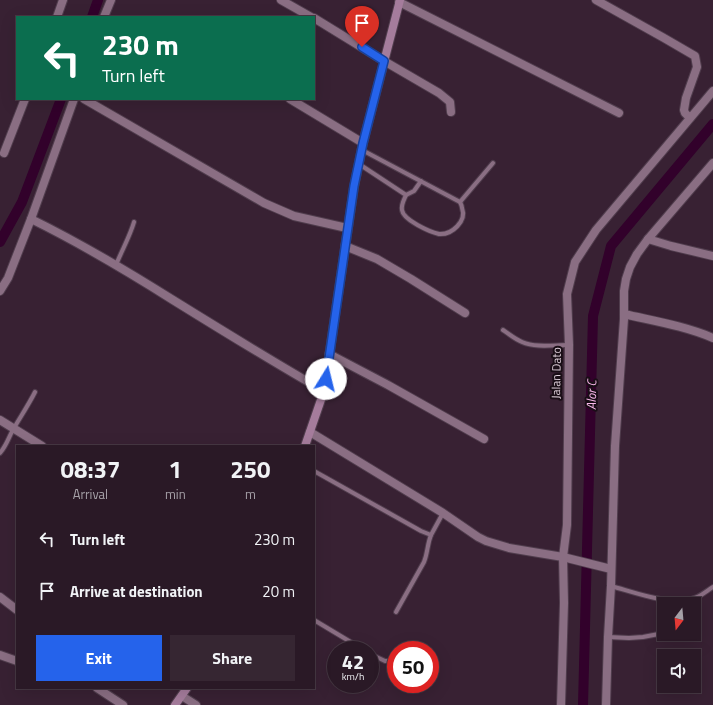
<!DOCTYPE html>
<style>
:root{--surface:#2a1926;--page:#362632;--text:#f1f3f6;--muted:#a5a0a7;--line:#463843;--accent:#2563eb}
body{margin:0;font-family:"Titillium Web",sans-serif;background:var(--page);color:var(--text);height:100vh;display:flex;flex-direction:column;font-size:15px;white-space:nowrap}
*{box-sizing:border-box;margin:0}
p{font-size:13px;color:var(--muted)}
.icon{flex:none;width:22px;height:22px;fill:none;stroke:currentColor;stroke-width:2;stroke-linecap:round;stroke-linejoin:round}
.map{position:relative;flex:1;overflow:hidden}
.panel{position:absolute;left:16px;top:445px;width:299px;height:244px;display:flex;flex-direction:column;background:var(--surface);border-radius:0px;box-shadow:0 4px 16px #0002,0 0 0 1px var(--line)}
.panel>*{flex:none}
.banner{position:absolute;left:16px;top:16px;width:299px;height:84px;border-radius:0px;box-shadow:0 4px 16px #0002,0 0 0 1px var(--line);background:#0b6e4f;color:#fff;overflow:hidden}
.needle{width:26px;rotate:196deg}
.controls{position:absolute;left:657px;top:597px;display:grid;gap:8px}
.controls a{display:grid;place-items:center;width:44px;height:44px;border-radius:0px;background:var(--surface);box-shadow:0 4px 16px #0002,0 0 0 1px var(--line);font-size:20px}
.speed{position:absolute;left:327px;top:641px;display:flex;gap:8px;font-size:20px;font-weight:700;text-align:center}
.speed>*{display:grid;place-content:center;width:52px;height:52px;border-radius:50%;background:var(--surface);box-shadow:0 4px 16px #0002,0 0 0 1px var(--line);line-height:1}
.speed small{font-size:10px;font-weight:400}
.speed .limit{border:6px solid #d22;background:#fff;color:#111}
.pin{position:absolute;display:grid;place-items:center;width:34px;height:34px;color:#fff;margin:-41px -17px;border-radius:50% 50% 50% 0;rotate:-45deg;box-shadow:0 0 4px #0007}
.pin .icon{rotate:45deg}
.me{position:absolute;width:44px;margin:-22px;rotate:9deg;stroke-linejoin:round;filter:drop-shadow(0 0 3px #0008)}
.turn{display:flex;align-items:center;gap:14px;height:84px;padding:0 20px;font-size:18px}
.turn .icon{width:52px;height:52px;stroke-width:2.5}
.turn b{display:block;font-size:28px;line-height:34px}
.eta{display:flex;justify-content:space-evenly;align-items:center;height:68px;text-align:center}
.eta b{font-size:24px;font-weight:700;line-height:28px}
.button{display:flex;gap:8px;margin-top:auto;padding:8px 20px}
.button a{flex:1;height:46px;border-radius:0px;background:var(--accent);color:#fff;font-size:16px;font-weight:700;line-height:46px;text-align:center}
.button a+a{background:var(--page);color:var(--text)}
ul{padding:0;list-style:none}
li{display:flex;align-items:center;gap:12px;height:52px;padding:0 20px}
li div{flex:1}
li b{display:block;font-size:15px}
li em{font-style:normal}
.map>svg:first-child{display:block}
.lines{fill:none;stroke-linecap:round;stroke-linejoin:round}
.canal{stroke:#32012b;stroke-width:10}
.service-casing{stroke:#503d4d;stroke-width:6}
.minor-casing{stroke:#503d4d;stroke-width:10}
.secondary-casing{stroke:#503d4d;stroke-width:10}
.service{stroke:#8a6e83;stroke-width:4}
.minor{stroke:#8a6e83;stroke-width:8}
.secondary{stroke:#a57c9c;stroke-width:8}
.route-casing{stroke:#184099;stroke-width:10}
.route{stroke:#2563eb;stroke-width:7}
.labels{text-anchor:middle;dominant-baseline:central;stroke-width:4;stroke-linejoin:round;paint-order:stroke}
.street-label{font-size:12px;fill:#dfd0db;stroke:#190e16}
.water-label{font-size:13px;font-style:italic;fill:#fab8eb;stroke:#190e16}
</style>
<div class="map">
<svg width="713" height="705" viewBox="0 0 713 705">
<rect width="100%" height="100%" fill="#382133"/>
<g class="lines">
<!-- canal -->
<g class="canal">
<polyline points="92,17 98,0"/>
<polyline points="0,242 22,202 61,99"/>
<polyline points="583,705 593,316 611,246 713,124"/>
</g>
<!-- service casing -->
<g class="service-casing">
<g id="service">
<path d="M 359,164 L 406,195 C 404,200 401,204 402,210 C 403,220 430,232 439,234 C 452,235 467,221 462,208 C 462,206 461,204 460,202 L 362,150"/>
<polyline points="406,195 414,191 421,181"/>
<polyline points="460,202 493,163"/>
<path d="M 116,265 C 122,250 130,236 134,222"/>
<path d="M 503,330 C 509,334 515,339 522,342 C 536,348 553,345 569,345"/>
<path d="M 0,453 C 7,445 9,436 14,428 C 21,416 29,404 35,392"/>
<polyline points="314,471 421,531 431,535 443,513"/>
<path d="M 611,586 C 637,593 671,607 697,597 C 702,595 708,590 713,587"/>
<path d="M 396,612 L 424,562 C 428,552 427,545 431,535"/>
<polyline points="314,620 364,650"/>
<polyline points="608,637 629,638 643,637 664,633"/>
<polyline points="370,654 385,661 396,661"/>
</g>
</g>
<!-- minor casing -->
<g class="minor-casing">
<g id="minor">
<polyline points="281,0 311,17"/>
<polyline points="596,0 664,38 695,56 697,67 686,98 684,110 685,113 690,118"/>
<polyline points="399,2 619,113"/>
<polyline points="57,17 63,0"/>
<polyline points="104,17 111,0"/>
<polyline points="314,18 384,61 439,93 450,102 451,112"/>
<path d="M 74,99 L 31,219 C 80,243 127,271 173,300 C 223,331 273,362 324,391"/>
<polyline points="84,99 264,203 294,216 347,228"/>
<polyline points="290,99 363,143"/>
<polyline points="4,153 25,99"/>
<polyline points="648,239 671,246 713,256"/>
<polyline points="345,246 377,259 411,279 465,313"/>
<polyline points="0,291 8,278 31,219"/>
<path d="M 624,314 C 654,321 685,326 713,338"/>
<polyline points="329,354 388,385 484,439"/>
<polyline points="0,420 42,446"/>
<polyline points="310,432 443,513 478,537 486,541 509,548 563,557 611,569"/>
<polyline points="0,597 17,610"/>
<polyline points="0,655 17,661"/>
<polyline points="97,688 123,705"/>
<polyline points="182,696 196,705"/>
<polyline points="561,705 564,603 563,557 567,525 569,345 567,294 575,262 596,230 713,91"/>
<polyline points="606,705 608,637 611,586 615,446 624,319 624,291 626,279 630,267 637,254 648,239 713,163"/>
</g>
</g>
<!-- secondary casing -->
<g class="secondary-casing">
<g id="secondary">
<polyline points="305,446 324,391 354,187 363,143 400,0"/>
<polyline points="175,705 187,688"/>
</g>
</g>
<!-- service -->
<use href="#service" class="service"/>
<!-- minor -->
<use href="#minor" class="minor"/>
<!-- secondary -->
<use href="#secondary" class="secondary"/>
</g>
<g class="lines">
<!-- route casing -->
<g class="route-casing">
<polyline id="route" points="326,379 354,186 363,143 384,61 362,47"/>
</g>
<!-- route -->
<use href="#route" class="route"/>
</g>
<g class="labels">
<!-- street labels -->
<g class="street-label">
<text transform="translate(556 373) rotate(-89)">Jalan Dato</text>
</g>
<!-- water labels -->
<g class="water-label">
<text transform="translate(591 395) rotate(-89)">Alor C</text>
</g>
</g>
</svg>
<div class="controls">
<a><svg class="needle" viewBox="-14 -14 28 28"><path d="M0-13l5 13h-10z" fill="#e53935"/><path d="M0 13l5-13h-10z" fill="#a5a0a7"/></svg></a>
<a><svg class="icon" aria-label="sound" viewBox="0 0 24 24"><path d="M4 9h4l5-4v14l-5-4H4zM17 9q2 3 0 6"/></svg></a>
</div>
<div class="speed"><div>42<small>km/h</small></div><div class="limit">50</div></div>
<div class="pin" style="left:362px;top:47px;background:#d93025"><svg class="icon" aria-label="arrive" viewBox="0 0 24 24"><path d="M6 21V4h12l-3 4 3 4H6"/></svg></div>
<svg class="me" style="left:326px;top:379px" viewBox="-20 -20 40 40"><circle r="19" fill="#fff"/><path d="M0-13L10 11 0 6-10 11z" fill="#2563eb"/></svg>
<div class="banner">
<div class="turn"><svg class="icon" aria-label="left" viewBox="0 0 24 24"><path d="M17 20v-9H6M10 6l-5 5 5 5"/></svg><div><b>230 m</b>Turn left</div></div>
</div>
<section class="panel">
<div class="eta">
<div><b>08:37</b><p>Arrival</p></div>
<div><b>1</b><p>min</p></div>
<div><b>250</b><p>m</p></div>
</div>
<ul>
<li><svg class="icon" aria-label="left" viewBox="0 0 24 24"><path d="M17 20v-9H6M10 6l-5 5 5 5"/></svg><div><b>Turn left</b></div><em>230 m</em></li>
<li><svg class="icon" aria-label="arrive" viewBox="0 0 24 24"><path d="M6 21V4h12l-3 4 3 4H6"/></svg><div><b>Arrive at destination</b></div><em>20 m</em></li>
</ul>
<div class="button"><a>Exit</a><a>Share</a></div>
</section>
</div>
